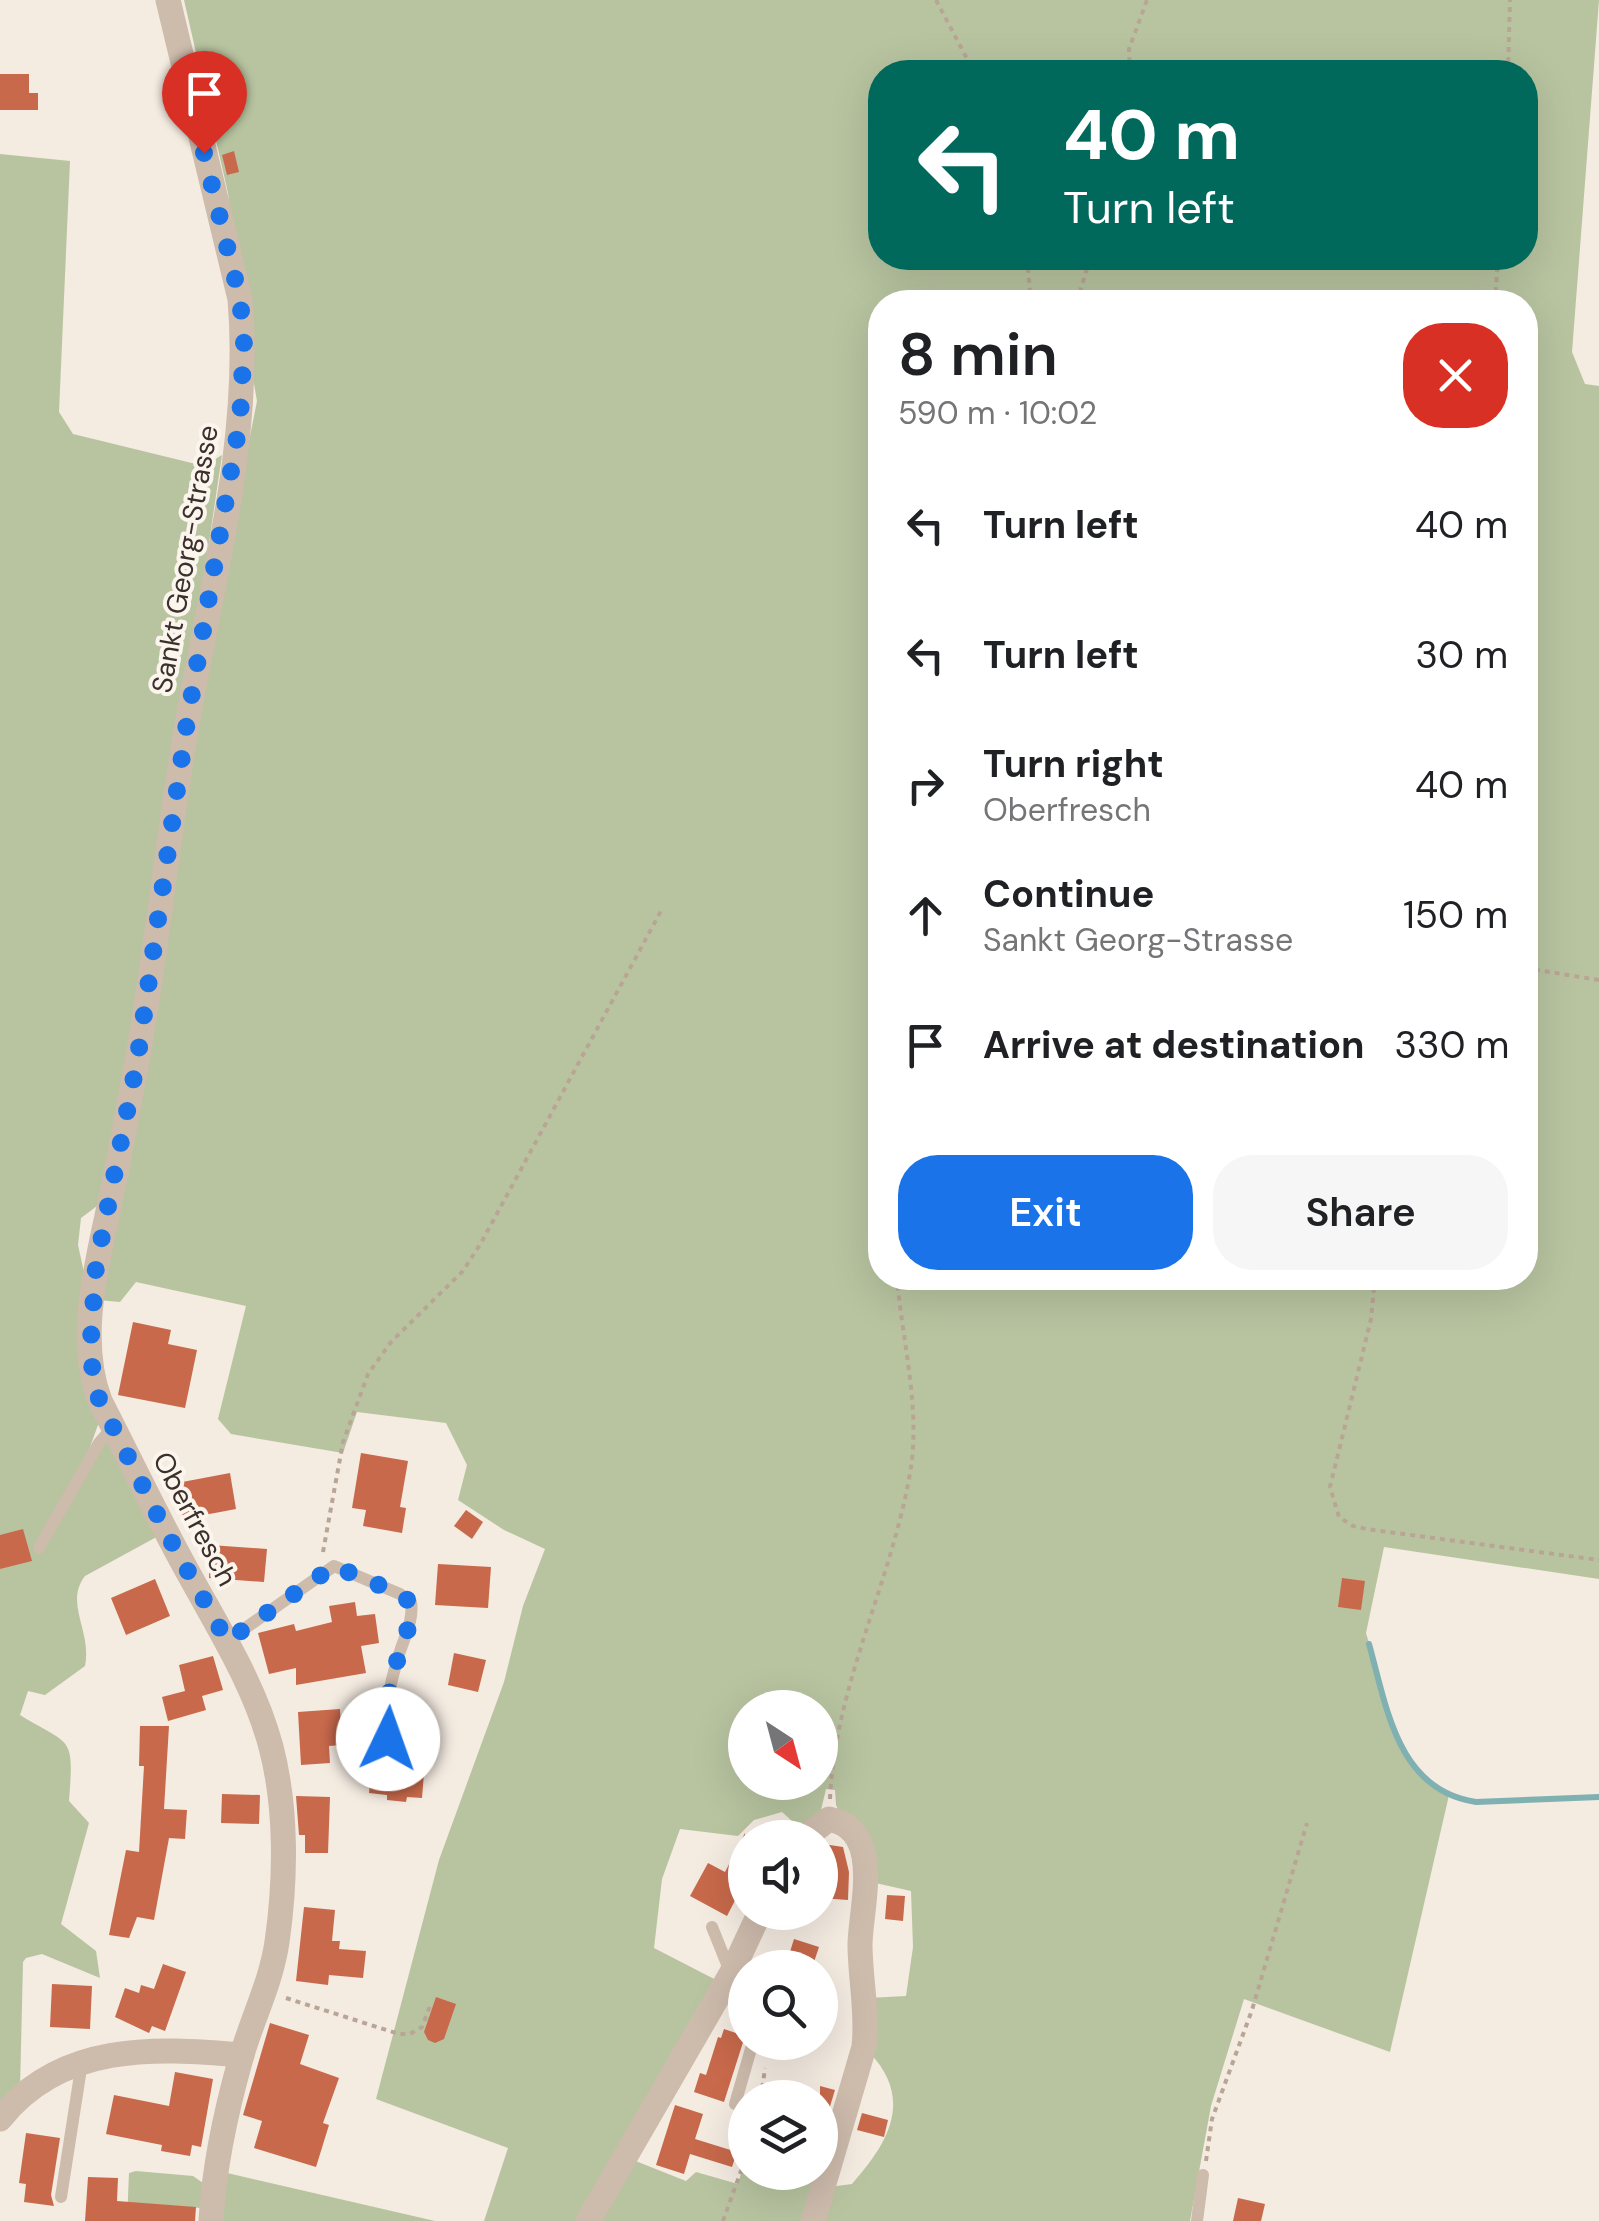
<!DOCTYPE html>
<meta charset="utf-8">
<style>
:root{--surface:#fff;--page:#f6f6f6;--text:#202124;--muted:#757577;--accent:#1a73e8}
body{margin:0;font-family:"DM Sans",sans-serif;background:var(--page);color:var(--text);height:100vh;display:flex;flex-direction:column;font-size:38px;white-space:nowrap}
*{box-sizing:border-box;margin:0}
p{font-size:32px;color:var(--muted)}
.icon{flex:none;width:55px;height:55px;fill:none;stroke:currentColor;stroke-width:2;stroke-linecap:round;stroke-linejoin:round}
.map{position:relative;flex:1;overflow:hidden}
.details{position:absolute;left:868px;top:290px;width:670px;height:1000px;display:flex;flex-direction:column;background:var(--surface);border-radius:40px;box-shadow:0 10px 40px #0002}
.details>*{flex:none}
.hud{position:absolute;left:868px;top:60px;width:670px;height:210px;border-radius:40px;box-shadow:0 10px 40px #0002;background:#00695c;color:#fff;overflow:hidden}
.needle{width:65px;rotate:144deg}
.buttons{position:absolute;left:728px;top:1690px;display:grid;gap:20px}
.buttons a{display:grid;place-items:center;width:110px;height:110px;border-radius:50%;background:var(--surface);box-shadow:0 10px 40px #0002;font-size:50px}
.pin{position:absolute;display:grid;place-items:center;width:85px;height:85px;color:#fff;margin:-102px -42px;border-radius:50% 50% 50% 0;rotate:-45deg;box-shadow:0 0 10px #0007}
.pin .icon{rotate:45deg}
.me{position:absolute;width:110px;margin:-55px;rotate:3deg;stroke-linejoin:round;filter:drop-shadow(0 0 8px #0008)}
.turn{display:flex;align-items:center;gap:35px;height:210px;padding:0 30px;font-size:45px}
.turn .icon{width:130px;height:130px;stroke-width:2.5}
.turn b{display:block;font-size:70px;line-height:85px}
.round{display:grid;place-items:center;flex:none;width:105px;height:105px;border-radius:40px;background:var(--page)}
.head{display:flex;align-items:center;justify-content:space-between;height:170px;padding:0 30px}
h1{font-size:60px;font-weight:600;line-height:75px}
.action{display:flex;gap:20px;margin-top:auto;padding:20px 30px}
.action a{flex:1;height:115px;border-radius:40px;background:var(--accent);color:#fff;font-size:40px;font-weight:600;line-height:115px;text-align:center}
.action a+a{background:var(--page);color:var(--text)}
ul{padding:0;list-style:none}
li{display:flex;align-items:center;gap:30px;height:130px;padding:0 30px}
li div{flex:1}
li b{display:block;font-size:38px}
li em{font-style:normal}
.map>svg:first-child{display:block}
.green{fill:#b8c4a0;fill-rule:evenodd}
.lines{fill:none;stroke-linecap:round;stroke-linejoin:round}
.stream{stroke:#7fb0b2;stroke-width:6}
.building{fill:#c8694b}
.path{stroke:#b9a596;stroke-width:4;stroke-dasharray:5 5;stroke-linecap:butt}
.service{stroke:#cdbbac;stroke-width:12}
.minor{stroke:#cdbbac;stroke-width:25}
.tertiary{stroke:#cdbbac;stroke-width:25}
.route{stroke:#1a73e8;stroke-width:18;stroke-dasharray:0 32.4}
.labels{text-anchor:middle;dominant-baseline:central;stroke-width:8;stroke-linejoin:round;paint-order:stroke}
.street-label{font-size:28px;fill:#3b302b;stroke:#fbf5ee}
</style>
<div class="map">
<svg width="1599" height="2221" viewBox="0 0 1599 2221">
<rect width="100%" height="100%" fill="#f4ebe1"/>
<!-- green -->
<g class="green">
<path d="M 184,0 L 1599,0 L 1572,352 L 1585,384 L 1599,386 L 1599,1579 L 1384,1547 L 1366,1633 L 1398,1744 L 1418,1774 L 1449,1795 L 1390,2052 L 1244,1999 L 1211,2106 L 1190,2221 L 818,2221 L 829,2187 L 852,2184 C 889,2142 914,2099 869,2052 L 868,1998 L 906,1996 L 913,1947 L 911,1891 L 871,1882 L 836,1805 L 835,1790 L 826,1789 L 821,1810 L 802,1830 L 782,1812 L 754,1820 L 738,1836 L 680,1829 L 662,1879 L 654,1948 L 720,1982 L 584,2221 L 484,2221 L 508,2148 L 376,2099 L 439,1860 L 504,1682 L 523,1606 L 545,1549 L 504,1530 L 458,1500 L 467,1465 L 446,1423 L 357,1412 L 343,1453 L 231,1434 L 218,1419 L 246,1306 L 136,1282 L 120,1302 L 98,1300 L 193,723 L 257,401 L 241,310 L 228,193 ZM 880,72 L 1525,72 L 1525,258 L 880,258 ZM 880,302 L 1525,302 L 1525,1278 L 880,1278 ZM 745,1708 L 820,1708 L 820,1782 L 745,1782 Z"/>
<path d="M 0,154 L 70,161 L 59,412 L 73,434 L 204,466 L 222,455 L 144,982 L 97,1206 L 81,1218 L 78,1245 L 85,1277 L 99,1422 L 89,1450 L 108,1441 L 162,1534 L 85,1576 C 64,1603 92,1631 85,1666 L 45,1695 L 28,1691 L 20,1715 C 72,1747 74,1734 69,1801 L 89,1823 L 61,1924 L 96,1951 L 100,1978 L 42,1954 L 26,1958 L 23,1962 L 20,2089 L 0,2109 Z"/>
<polygon points="633,2160 686,2181 696,2172 738,2184 745,2160 745,2172 820,2172 808,2221 596,2221"/>
<polygon points="136,2171 193,2176 203,2183 201,2208 135,2203 127,2221 129,2173"/>
<polygon points="223,2172 435,2221 219,2221"/>
</g>
<g class="lines">
<!-- stream -->
<path class="stream" d="M 1369,1644 C 1387,1708 1397,1790 1476,1802 L 1599,1797"/>
</g>
<!-- building -->
<g class="building">
<polygon points="0,74 29,74 29,93 38,93 38,110 0,110"/>
<polygon points="234,151 239,172 227,175 222,155"/>
<polygon points="133,1322 171,1330 168,1344 197,1350 185,1408 118,1395"/>
<polygon points="361,1453 408,1461 400,1507 406,1508 402,1533 363,1526 366,1510 352,1508"/>
<polygon points="230,1473 236,1509 183,1519 177,1483"/>
<polygon points="466,1510 483,1522 472,1539 454,1526"/>
<polygon points="23,1529 32,1561 0,1569 0,1535"/>
<polygon points="210,1545 267,1549 264,1582 209,1578"/>
<polygon points="438,1564 491,1567 488,1608 435,1605"/>
<polygon points="1342,1578 1365,1581 1361,1610 1338,1607"/>
<polygon points="155,1579 170,1616 126,1635 111,1598"/>
<polygon points="355,1602 357,1616 375,1614 379,1643 361,1646 366,1673 296,1685 296,1668 269,1674 258,1633 294,1624 296,1631 332,1622 329,1606"/>
<polygon points="454,1653 486,1660 478,1692 448,1685"/>
<polygon points="213,1656 223,1690 202,1696 206,1710 168,1721 162,1697 185,1691 179,1665"/>
<polygon points="340,1709 342,1745 329,1746 330,1763 301,1765 298,1712"/>
<polygon points="140,1726 169,1726 164,1809 187,1810 185,1839 169,1838 154,1920 137,1917 129,1938 109,1935 126,1850 139,1852 144,1766 139,1766"/>
<polygon points="373,1745 388,1749 426,1749 422,1798 407,1797 406,1802 387,1800 387,1795 369,1793"/>
<polygon points="222,1794 260,1795 259,1824 221,1823"/>
<polygon points="296,1796 330,1797 328,1853 305,1853 305,1835 299,1835"/>
<polygon points="745,1833 745,1881 727,1916 690,1896 708,1863 725,1872"/>
<polygon points="823,1844 843,1847 849,1872 848,1900 820,1898 820,1846"/>
<polygon points="887,1895 905,1896 903,1921 885,1919"/>
<polygon points="304,1907 335,1910 332,1941 340,1941 339,1949 366,1951 363,1978 329,1975 328,1985 296,1981"/>
<polygon points="794,1939 819,1947 812,1968 785,1968"/>
<polygon points="163,1964 186,1972 165,2031 152,2026 149,2033 115,2017 125,1988 139,1993 141,1985 154,1989"/>
<polygon points="52,1984 92,1986 90,2029 50,2027"/>
<polygon points="436,1997 456,2004 444,2039 435,2043 428,2040 424,2032"/>
<polygon points="270,2023 309,2035 300,2064 339,2078 323,2123 329,2125 316,2167 254,2148 262,2121 243,2115"/>
<polygon points="724,2029 745,2036 724,2102 694,2092 700,2073 706,2075 718,2037 721,2038"/>
<polygon points="175,2072 213,2079 201,2147 192,2145 190,2156 161,2151 162,2145 106,2134 114,2095 169,2106"/>
<polygon points="820,2086 835,2090 820,2139"/>
<polygon points="675,2105 703,2114 695,2139 737,2152 732,2167 690,2154 684,2174 656,2165"/>
<polygon points="862,2113 888,2120 884,2137 857,2130"/>
<polygon points="26,2133 60,2138 51,2195 54,2206 24,2202 26,2184 19,2183"/>
<polygon points="88,2177 118,2178 117,2201 196,2207 195,2221 85,2221"/>
<polygon points="1238,2198 1265,2204 1261,2221 1233,2221"/>
</g>
<g class="lines">
<!-- path -->
<g class="path">
<polyline points="936,0 974,72"/>
<polyline points="1130,72 1129,49 1147,0"/>
<polyline points="1508,72 1510,0"/>
<polyline points="1027,258 1031,302"/>
<polyline points="1077,302 1090,258"/>
<polyline points="1495,302 1498,258"/>
<polyline points="1525,968 1599,980"/>
<polyline points="1375,1278 1371,1319 1330,1487 1339,1517 1353,1526 1366,1529 1599,1560"/>
<polyline points="323,1552 343,1442 368,1374 391,1342 463,1271 481,1243 661,911"/>
<path d="M 830,1799 C 835,1684 893,1580 911,1467 C 920,1406 902,1339 897,1278"/>
<polyline points="286,1998 399,2034 410,2034 422,2027 430,2006"/>
<polyline points="761,2098 765,2068"/>
<polyline points="1206,2161 1212,2119 1252,2010 1307,1823"/>
<polyline points="723,2221 745,2160"/>
</g>
<!-- service -->
<g class="service">
<polyline points="39,1548 99,1443 113,1427"/>
<path d="M 227,1641 L 334,1566 L 400,1594 L 411,1602 C 414,1622 403,1639 398,1658 C 390,1684 383,1712 388,1739"/>
<polyline points="712,1927 731,1974 745,1990"/>
<polyline points="735,2104 753,2042"/>
<polyline points="61,2197 82,2062"/>
<polyline points="1197,2221 1203,2175"/>
</g>
<!-- minor -->
<g class="minor">
<path d="M 804,1838 L 829,1819 C 884,1830 861,1905 860,1944 C 860,1978 868,2012 864,2047 L 813,2221"/>
<path d="M 0,2119 C 60,2043 154,2047 242,2055"/>
<polyline points="588,2221 731,1974 760,1912"/>
</g>
<!-- tertiary -->
<path class="tertiary" d="M 168,0 L 240,299 C 252,440 212,581 188,719 C 167,837 157,955 135,1072 C 127,1112 121,1152 112,1192 C 99,1258 75,1335 100,1401 C 130,1459 158,1519 190,1576 C 220,1631 255,1686 271,1747 C 287,1808 286,1879 277,1942 C 271,1983 252,2019 241,2058 C 226,2111 214,2166 211,2221"/>
</g>
<g class="lines">
<!-- route -->
<path class="route" d="M 204,153 L 240,299 L 244,342 L 240,420 L 187,722 L 137,1062 L 96,1266 L 91,1338 L 93,1384 L 100,1401 L 166,1532 L 227,1641 L 334,1566 L 400,1594 L 410,1602 C 414,1622 403,1639 398,1658 C 390,1684 384,1712 388,1739"/>
</g>
<g class="labels">
<!-- street labels -->
<g class="street-label">
<text transform="translate(185 559) rotate(-80)">Sankt Georg-Strasse</text>
<text transform="translate(195 1519) rotate(62)">Oberfresch</text>
</g>
</g>
</svg>
<div class="buttons">
<a><svg class="needle" viewBox="-14 -14 28 28"><path d="M0-13l5 13h-10z" fill="#e53935"/><path d="M0 13l5-13h-10z" fill="#757577"/></svg></a>
<a><svg class="icon" aria-label="sound" viewBox="0 0 24 24"><path d="M4 9h4l5-4v14l-5-4H4zM17 9q2 3 0 6"/></svg></a>
<a><svg class="icon" aria-label="search" viewBox="0 0 24 24"><circle cx="10" cy="10" r="6"/><path d="M15 15l6 6"/></svg></a>
<a><svg class="icon" aria-label="layers" viewBox="0 0 24 24"><path d="M12 4l9 5-9 5-9-5zM3 14l9 5 9-5"/></svg></a>
</div>
<div class="pin" style="left:204px;top:153px;background:#d93025"><svg class="icon" aria-label="arrive" viewBox="0 0 24 24"><path d="M6 21V4h12l-3 4 3 4H6"/></svg></div>
<svg class="me" style="left:388px;top:1739px" viewBox="-20 -20 40 40"><circle r="19" fill="#fff"/><path d="M0-13L10 11 0 6-10 11z" fill="#1a73e8"/></svg>
<div class="hud">
<div class="turn"><svg class="icon" aria-label="left" viewBox="0 0 24 24"><path d="M17 20v-9H6M10 6l-5 5 5 5"/></svg><div><b>40 m</b>Turn left</div></div>
</div>
<section class="details">
<div class="head"><div><h1>8 min</h1><p>590 m · 10:02</p></div><a class="round" style="background:#d93025;color:#fff"><svg class="icon" aria-label="close" viewBox="0 0 24 24"><path d="M6 6l12 12M18 6L6 18"/></svg></a></div>
<ul>
<li><svg class="icon" aria-label="left" viewBox="0 0 24 24"><path d="M17 20v-9H6M10 6l-5 5 5 5"/></svg><div><b>Turn left</b></div><em>40 m</em></li>
<li><svg class="icon" aria-label="left" viewBox="0 0 24 24"><path d="M17 20v-9H6M10 6l-5 5 5 5"/></svg><div><b>Turn left</b></div><em>30 m</em></li>
<li><svg class="icon" aria-label="right" viewBox="0 0 24 24"><path d="M7 20v-9h11M14 6l5 5-5 5"/></svg><div><b>Turn right</b><p>Oberfresch</p></div><em>40 m</em></li>
<li><svg class="icon" aria-label="ahead" viewBox="0 0 24 24"><path d="M12 20V5M6 11l6-6 6 6"/></svg><div><b>Continue</b><p>Sankt Georg-Strasse</p></div><em>150 m</em></li>
<li><svg class="icon" aria-label="arrive" viewBox="0 0 24 24"><path d="M6 21V4h12l-3 4 3 4H6"/></svg><div><b>Arrive at destination</b></div><em>330 m</em></li>
</ul>
<div class="action"><a>Exit</a><a>Share</a></div>
</section>
</div>
